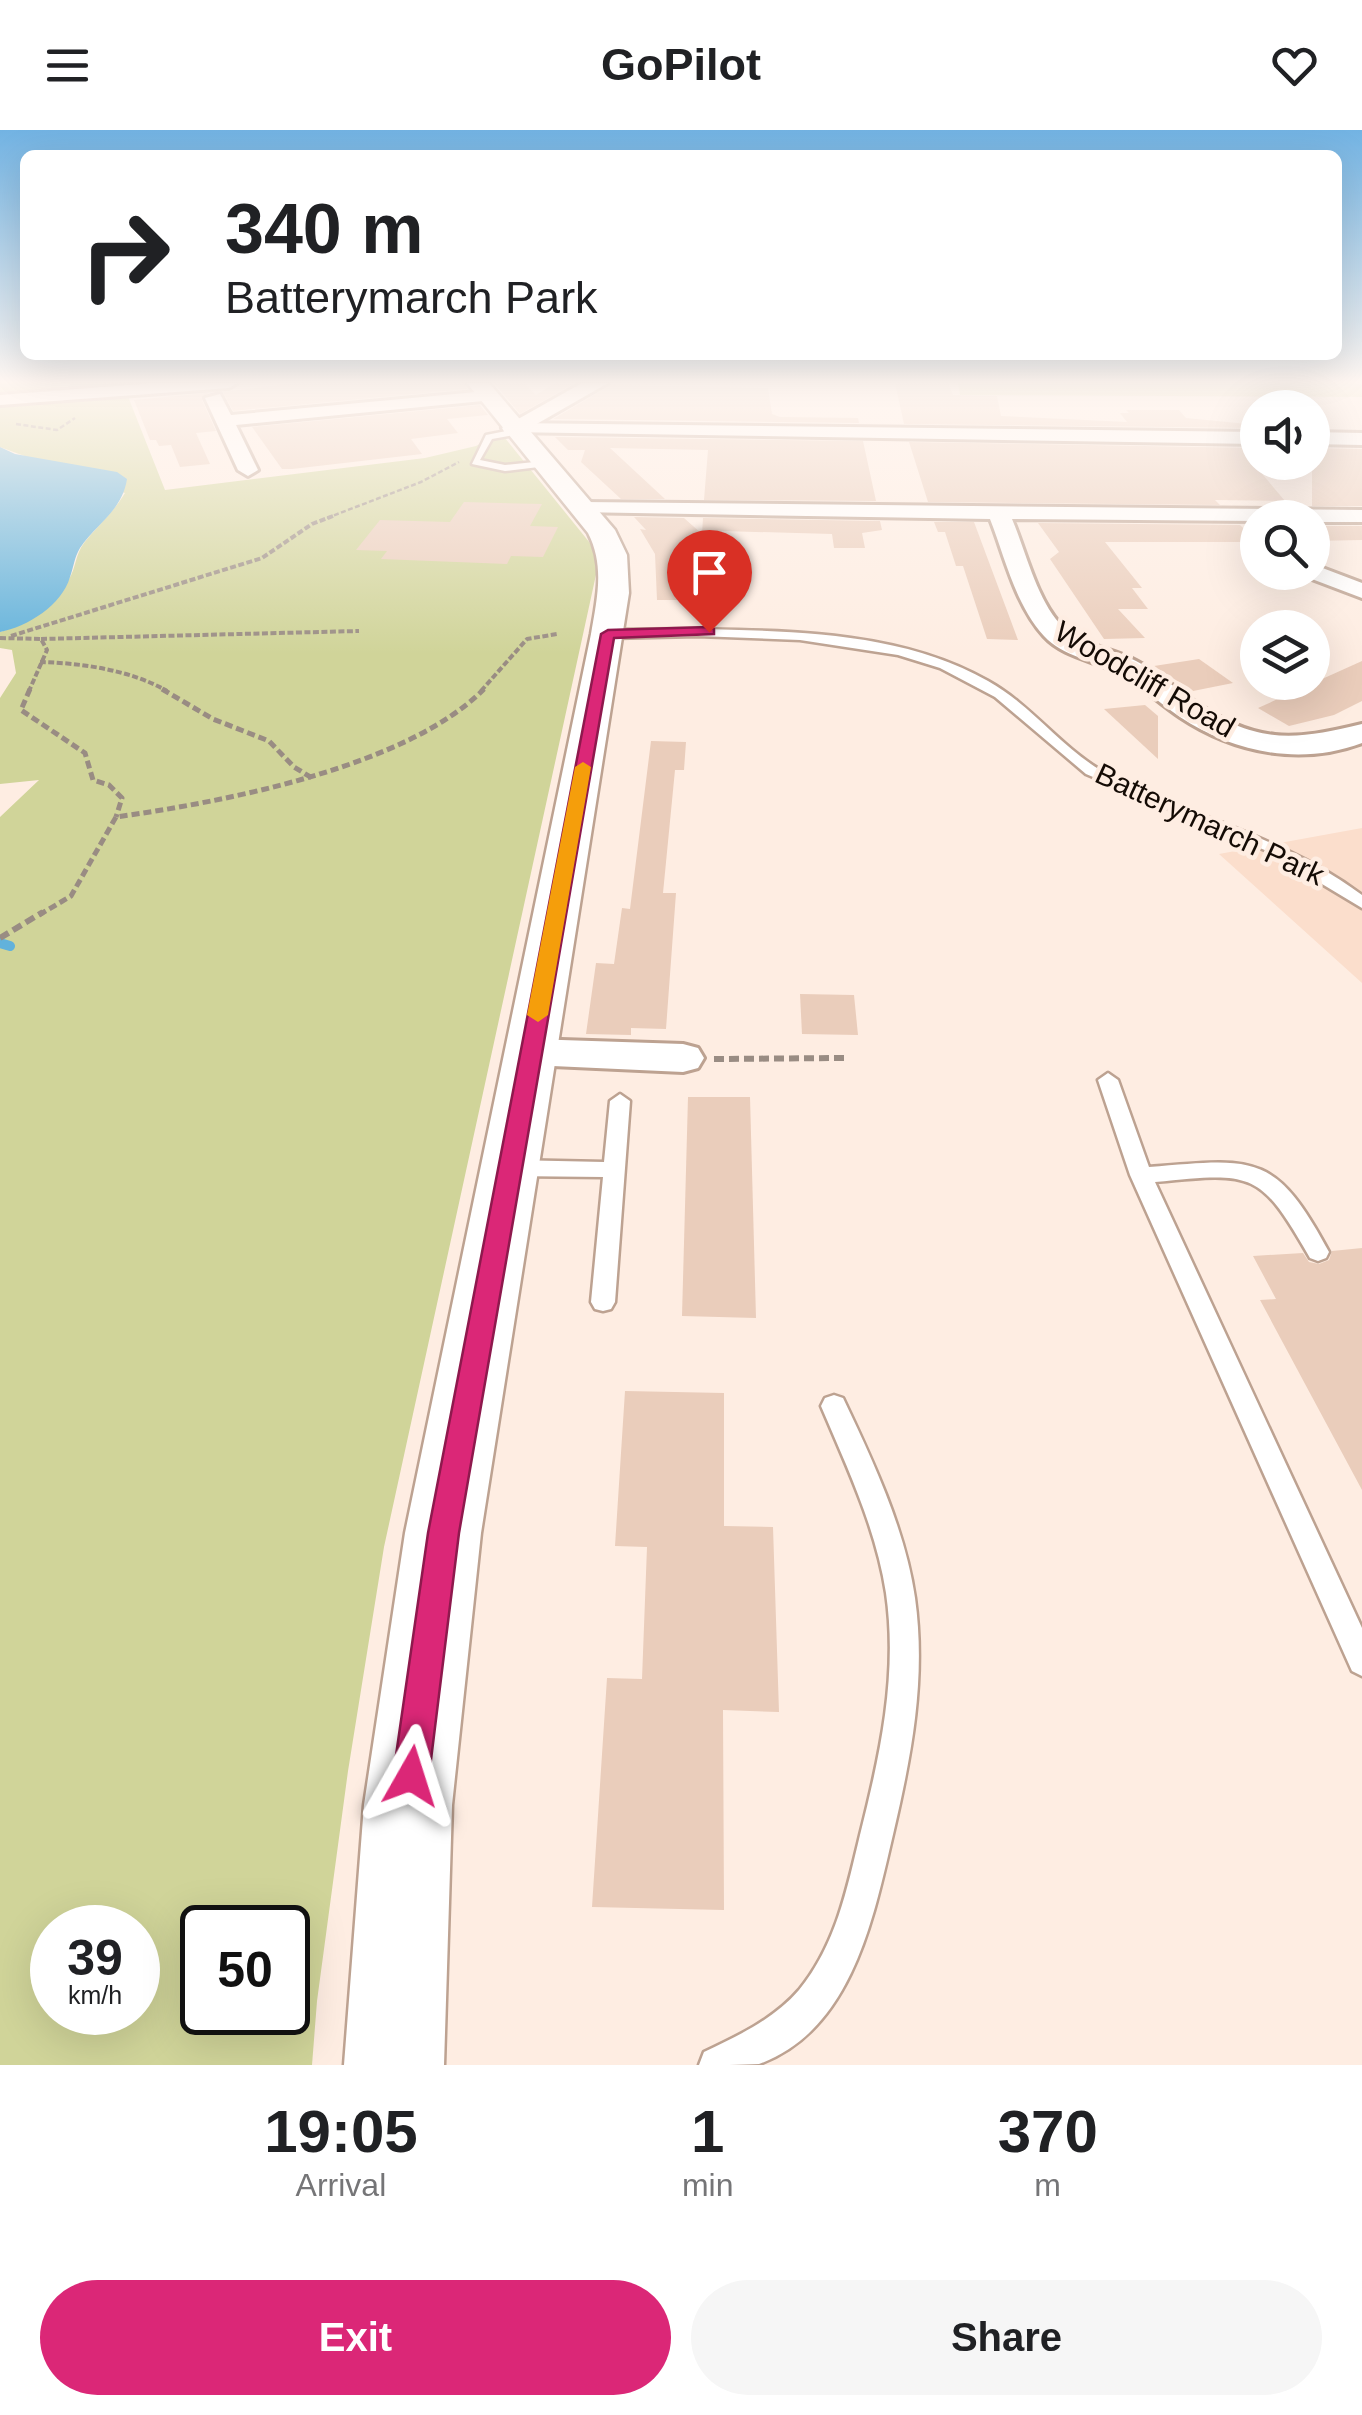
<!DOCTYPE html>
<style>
:root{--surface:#fff;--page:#f6f6f6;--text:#202124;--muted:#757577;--accent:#db2777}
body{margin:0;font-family:Arial,sans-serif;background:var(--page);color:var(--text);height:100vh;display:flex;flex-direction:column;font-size:38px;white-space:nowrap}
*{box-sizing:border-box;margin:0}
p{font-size:32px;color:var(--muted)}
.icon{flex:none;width:55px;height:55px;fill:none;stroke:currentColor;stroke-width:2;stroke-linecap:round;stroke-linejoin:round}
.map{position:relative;height:1935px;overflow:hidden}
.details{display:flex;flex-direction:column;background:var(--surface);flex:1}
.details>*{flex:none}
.guide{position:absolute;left:20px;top:20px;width:1322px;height:210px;border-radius:15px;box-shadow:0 10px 40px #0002;background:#fff;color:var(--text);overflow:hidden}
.tools{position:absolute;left:1240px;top:260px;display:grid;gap:20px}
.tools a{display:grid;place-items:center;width:90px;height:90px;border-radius:50%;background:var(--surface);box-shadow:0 10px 40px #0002;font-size:50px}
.speed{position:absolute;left:30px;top:1775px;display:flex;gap:20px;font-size:50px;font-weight:700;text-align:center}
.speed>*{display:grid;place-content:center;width:130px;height:130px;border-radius:50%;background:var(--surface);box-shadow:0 10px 40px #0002;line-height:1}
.speed small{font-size:25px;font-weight:400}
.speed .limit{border:5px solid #111;border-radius:15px;background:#fff;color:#111}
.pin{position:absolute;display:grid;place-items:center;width:85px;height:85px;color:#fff;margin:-102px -42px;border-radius:50% 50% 50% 0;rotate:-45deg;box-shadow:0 0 10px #0007}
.pin .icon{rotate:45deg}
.me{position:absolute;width:110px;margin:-55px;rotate:6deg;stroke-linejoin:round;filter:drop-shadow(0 0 8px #0008)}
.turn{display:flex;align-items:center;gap:35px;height:210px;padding:0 40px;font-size:45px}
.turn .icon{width:130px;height:130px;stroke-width:2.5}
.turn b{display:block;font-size:70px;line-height:85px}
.eta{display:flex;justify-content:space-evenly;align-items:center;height:170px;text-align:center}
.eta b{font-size:60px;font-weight:700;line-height:70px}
.action{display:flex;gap:20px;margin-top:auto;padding:20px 40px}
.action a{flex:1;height:115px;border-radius:60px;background:var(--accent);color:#fff;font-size:40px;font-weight:700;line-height:115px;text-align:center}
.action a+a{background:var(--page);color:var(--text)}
header{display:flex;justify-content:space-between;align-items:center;height:130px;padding:0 40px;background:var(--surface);font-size:45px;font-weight:700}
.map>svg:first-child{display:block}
.built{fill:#fbdecc}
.green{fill:#d0d499;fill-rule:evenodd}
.water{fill:#62b2db}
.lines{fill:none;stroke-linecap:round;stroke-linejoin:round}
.stream{stroke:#62b2db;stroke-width:10}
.building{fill:#eacdbb}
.service-casing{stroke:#bda291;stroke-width:5}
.minor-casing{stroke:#bda291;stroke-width:6}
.tertiary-casing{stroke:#bda291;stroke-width:6}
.secondary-casing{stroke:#bda291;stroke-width:5}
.path-far3{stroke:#998c83;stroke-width:2.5;stroke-dasharray:5 2.5;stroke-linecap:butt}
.path-far2{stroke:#998c83;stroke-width:4;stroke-dasharray:6 2.5;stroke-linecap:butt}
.path-far1{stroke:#998c83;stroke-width:5;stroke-dasharray:8 4;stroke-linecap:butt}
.path{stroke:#998c83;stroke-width:6;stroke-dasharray:10 5;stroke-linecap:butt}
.service{fill:#fff;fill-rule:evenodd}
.minor{fill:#fff;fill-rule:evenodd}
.tertiary{fill:#fff;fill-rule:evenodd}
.secondary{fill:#fff;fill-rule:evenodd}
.route{fill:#db2777;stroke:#8e194d;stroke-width:2.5}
.slow{fill:#f59e0b}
.labels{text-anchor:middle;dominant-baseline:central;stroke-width:9;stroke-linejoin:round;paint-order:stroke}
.far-street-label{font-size:30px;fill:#140b05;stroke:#feede2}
</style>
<header><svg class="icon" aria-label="menu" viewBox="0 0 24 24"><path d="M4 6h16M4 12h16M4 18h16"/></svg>GoPilot<svg class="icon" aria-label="heart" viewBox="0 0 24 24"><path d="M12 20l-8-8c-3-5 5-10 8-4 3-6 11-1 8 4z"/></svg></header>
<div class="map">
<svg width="1362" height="1935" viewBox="0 0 1362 1935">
<rect width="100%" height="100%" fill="#feede2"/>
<!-- built -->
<polygon class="built" points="1362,698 1362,853 1219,724"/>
<!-- green -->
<g class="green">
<path d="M 0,253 L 127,253 L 127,264 L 165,360 L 425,328 L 476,316 L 501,303 L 594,418 L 599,431 L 384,1417 L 348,1641 L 317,1871 L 312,1935 L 0,1935 L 0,687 L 39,650 L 0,654 L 0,568 L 16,543 L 12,520 L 0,518 L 0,502 C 17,499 59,466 69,449 C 76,438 75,425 84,413 C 98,395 113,383 125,363 L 0,317 ZM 52,1798 L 138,1798 L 138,1882 L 52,1882 ZM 202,1798 L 288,1798 L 288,1882 L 202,1882 Z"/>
<polygon points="1356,253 1362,255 1362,267 960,265 958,253"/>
</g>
<!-- water -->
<path class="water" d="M 0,317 L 15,324 L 117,342 L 127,349 C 122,381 97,393 80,418 C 74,428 74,436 70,447 C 62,475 27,497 0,502 Z"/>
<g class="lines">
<!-- stream -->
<polyline class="stream" points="0,813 10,816"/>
</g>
<!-- building -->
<g class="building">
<polygon points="295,253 464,253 467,259 233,281 223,262"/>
<polygon points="494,253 524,253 536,265 555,253 573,254 520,284"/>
<polygon points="895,253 948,253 953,265 997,266 1001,286 1127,292 1120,283 1129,283 1126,280 1179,280 1186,288 1258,295 1258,298 904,294"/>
<polygon points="611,255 768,258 772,284 780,287 858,288 859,293 553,289"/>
<polygon points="208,263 202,270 216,301 196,303 210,334 180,337 171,315 159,316 156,310 150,310 134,270"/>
<polygon points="480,275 488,285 447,289 458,303 411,309 422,324 292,339 282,339 252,297"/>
<polygon points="555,307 863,311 876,371 704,370 708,320 610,318 665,369 621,369 581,332 585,320 568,320"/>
<polygon points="909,312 1258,318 1258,339 1285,371 1215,370 1220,375 928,372"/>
<polygon points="1312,318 1362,319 1362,376 1312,376"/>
<polygon points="464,372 542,374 530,396 558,397 543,427 511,426 507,434 381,429 387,421 356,420 380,390 450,392"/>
<polygon points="634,387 684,388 702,404 703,388 880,391 882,400 862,403 865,418 834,418 832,404 722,401 727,438 738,460 683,461 684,470 657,470 655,424 640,399 646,400"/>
<polygon points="934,392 974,392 1018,510 987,509 963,436 956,436 945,402 938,402"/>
<polygon points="1038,393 1240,395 1258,412 1105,412 1142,458 1132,458 1148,479 1118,479 1145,508 1104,509 1050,429 1059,422"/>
<polygon points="1312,396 1362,396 1362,410 1312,411"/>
<polygon points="1199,529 1233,553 1193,561 1154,536"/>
<polygon points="1362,531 1362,571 1334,585 1289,596 1258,578"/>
<polygon points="1145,575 1158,586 1158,629 1104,579"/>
<polygon points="651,611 686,612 684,640 675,640 663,763 676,763 666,899 631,898 631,905 586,904 596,833 614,834 622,778 630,779"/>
<polygon points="800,864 854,865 858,905 802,904"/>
<polygon points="688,967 750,967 756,1188 682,1186"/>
<polygon points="1362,1118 1362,1360 1260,1170 1276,1169 1253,1126 1303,1123 1309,1132 1319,1134 1329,1130 1332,1121"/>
<polygon points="625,1261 724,1263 724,1396 773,1397 779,1582 723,1580 724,1780 592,1777 607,1548 642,1549 647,1417 615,1416"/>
</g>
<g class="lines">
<!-- service casing -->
<g class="service-casing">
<g id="service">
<polygon points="516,299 519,304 492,309 480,330 505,335 544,331 547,336 505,341 472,334 486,305"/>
<path d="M 698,499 C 794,501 903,502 988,551 C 1035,577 1066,625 1115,648 C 1198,688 1287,709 1362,765 L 1362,778 L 1267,721 L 1086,644 L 995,567 L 940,538 L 898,525 L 800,510 L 698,506 L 608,508 L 602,504 L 608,500 Z"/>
<path d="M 1108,943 L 1118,950 L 1149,1037 C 1255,1028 1275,1022 1329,1122 L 1326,1128 L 1318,1131 L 1310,1128 C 1260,1041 1254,1042 1155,1052 L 1362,1498 L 1362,1546 L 1352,1541 L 1130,1045 L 1098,950 Z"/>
<polygon points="620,964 630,971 615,1172 611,1179 603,1181 595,1179 591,1172 603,1047 511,1046 504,1043 500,1038 504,1033 511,1030 604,1032 610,971"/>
<path d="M 834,1265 L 843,1268 C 873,1331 905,1399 915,1468 C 926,1547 912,1623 894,1700 C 874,1785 853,1900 759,1934 C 742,1935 717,1935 699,1935 L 704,1922 C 738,1906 774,1889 799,1860 C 836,1815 847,1759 860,1705 C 880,1626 898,1545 886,1463 C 876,1398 847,1337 821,1276 L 825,1268 Z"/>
</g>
</g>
<!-- minor casing -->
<g class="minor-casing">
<g id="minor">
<polygon points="155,253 237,253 229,258 0,275 0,265"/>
<polygon points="487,261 495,266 493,270 236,295 258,340 248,346 238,340 205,268 220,264 231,285"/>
<polygon points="513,293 1258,302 1258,314 507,302 507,294"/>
<polygon points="1312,302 1362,303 1362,315 1312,314"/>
<path d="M 583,372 L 1362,380 L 1362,392 L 1312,392 L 1312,388 L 1258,388 L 1258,391 L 1012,389 C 1026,422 1036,467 1060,494 C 1080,516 1112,518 1136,531 C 1157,542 1175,558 1194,571 C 1255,614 1293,611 1362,594 L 1362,613 C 1301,636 1234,623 1180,587 C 1159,573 1141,555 1118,543 C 1094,530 1063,527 1044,506 C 1015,474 1005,427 990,389 L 576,382 L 572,378 L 576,374 Z"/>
<polygon points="1312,434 1362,453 1362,468 1304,446 1301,442 1312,442"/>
<polygon points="531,909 683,914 698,918 704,928 698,938 683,942 531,935 517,931 511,922 517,913"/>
</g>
</g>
<!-- tertiary casing -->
<g class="tertiary-casing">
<polygon id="tertiary" points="582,253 608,253 521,303 505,303 502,298"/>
</g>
<!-- secondary casing -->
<g class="secondary-casing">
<path id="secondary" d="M 467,253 L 489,253 L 615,400 L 627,425 L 629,463 L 481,1403 L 452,1675 L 444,1935 L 344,1935 L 364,1675 L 405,1403 L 591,504 C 597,469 605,436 588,403 Z"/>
</g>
<!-- path-far3 -->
<g class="path-far3">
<polyline points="16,294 57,300 75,288"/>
<polyline points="327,388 421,352 459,332"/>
</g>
<!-- path-far2 -->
<g class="path-far2">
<polyline points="11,506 262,428 312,394 333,386"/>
<polyline points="0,508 41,509 47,520 29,561"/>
<polyline points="41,509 359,501"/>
<path d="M 40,532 C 81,533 131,540 167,561"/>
<polyline points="481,561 527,509 557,504"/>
</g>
<!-- path-far1 -->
<g class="path-far1">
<polyline points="30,559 21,580 85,623 93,650 109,655 122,668 116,687"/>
<polyline points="162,559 213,589 269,611 294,637 312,648"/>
<path d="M 39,785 L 71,766 L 116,687 C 223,672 407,637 484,559"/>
</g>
<!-- path -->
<g class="path">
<polyline points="0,808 43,782"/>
<polyline points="714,929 845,928"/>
</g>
<!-- service -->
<use href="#service" class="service"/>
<!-- minor -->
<use href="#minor" class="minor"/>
<!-- tertiary -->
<use href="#tertiary" class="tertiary"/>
<!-- secondary -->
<use href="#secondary" class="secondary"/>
</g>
<!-- sky -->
<linearGradient id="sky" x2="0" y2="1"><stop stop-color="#72b3e3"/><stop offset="0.48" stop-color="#fff7f2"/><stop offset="1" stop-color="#fff7f2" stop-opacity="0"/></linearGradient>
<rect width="1362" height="524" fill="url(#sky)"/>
<!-- route -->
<polygon class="route" points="709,497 714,499 714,504 614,508 459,1403 429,1646 424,1658 411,1664 399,1658 393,1646 428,1403 601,504 608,500"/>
<!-- slow -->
<polygon class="slow" points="583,632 591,637 548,885 538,892 527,885 575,637"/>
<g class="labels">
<!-- far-street labels -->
<g class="far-street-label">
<text transform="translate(1145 549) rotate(30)">Woodcliff Road</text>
<text transform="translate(1210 694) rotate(25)">Batterymarch Park</text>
</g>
</g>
</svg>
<div class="tools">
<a><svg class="icon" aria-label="sound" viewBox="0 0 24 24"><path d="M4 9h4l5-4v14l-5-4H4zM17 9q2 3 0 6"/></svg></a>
<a><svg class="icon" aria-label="search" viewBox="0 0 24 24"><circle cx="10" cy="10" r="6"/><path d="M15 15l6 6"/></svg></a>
<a><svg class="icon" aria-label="layers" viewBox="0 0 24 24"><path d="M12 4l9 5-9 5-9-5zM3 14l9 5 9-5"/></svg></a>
</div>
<div class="speed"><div>39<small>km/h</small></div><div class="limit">50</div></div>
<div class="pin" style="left:709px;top:502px;background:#d93025"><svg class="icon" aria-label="arrive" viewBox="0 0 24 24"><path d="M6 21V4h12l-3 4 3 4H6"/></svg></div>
<svg class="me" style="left:411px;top:1646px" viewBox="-20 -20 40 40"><path d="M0-17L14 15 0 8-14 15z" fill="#db2777" stroke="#fff" stroke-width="4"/></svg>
<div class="guide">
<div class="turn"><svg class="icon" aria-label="right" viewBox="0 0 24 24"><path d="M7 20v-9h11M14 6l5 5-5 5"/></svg><div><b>340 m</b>Batterymarch Park</div></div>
</div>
</div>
<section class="details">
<div class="eta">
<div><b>19:05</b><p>Arrival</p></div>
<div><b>1</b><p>min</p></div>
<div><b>370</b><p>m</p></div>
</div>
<div class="action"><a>Exit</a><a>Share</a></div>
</section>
